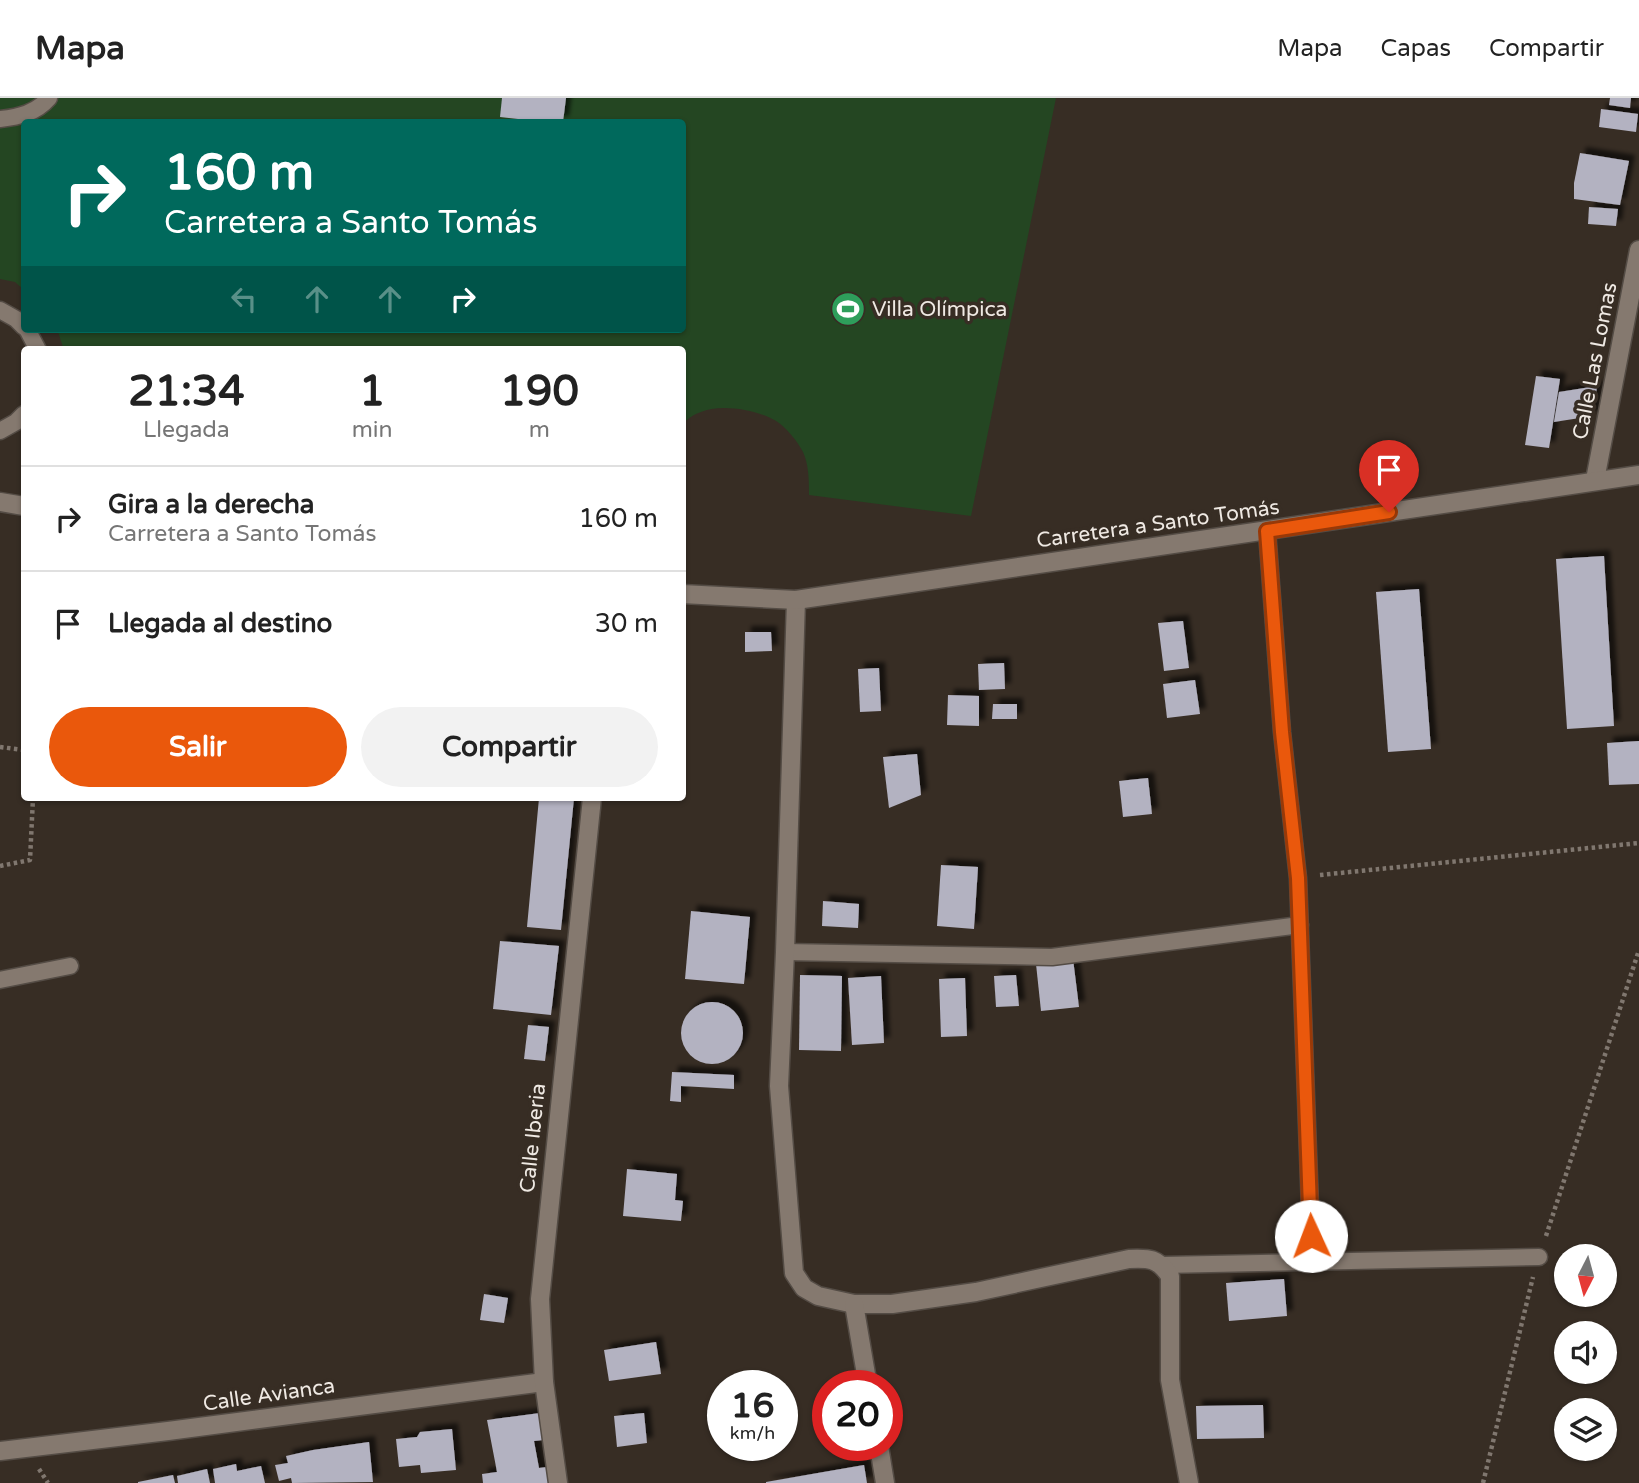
<!DOCTYPE html>
<html lang="es">
<meta charset="utf-8">
<style>
:root{--surface:#fff;--page:#f2f2f2;--text:#222;--muted:#767676;--line:#e0e0e0;--accent:#ea580c}
body{margin:0;font-family:"Varela Round",sans-serif;background:var(--page);color:var(--text);height:100vh;display:flex;flex-direction:column;font-size:26px;white-space:nowrap}
*{box-sizing:border-box;margin:0}
p{font-size:23px;color:var(--muted)}
.icon{flex:none;width:38px;height:38px;fill:none;stroke:currentColor;stroke-width:2;stroke-linecap:round;stroke-linejoin:round}
.map{position:relative;flex:1;overflow:hidden}
.side{position:absolute;left:21px;top:248px;width:665px;height:455px;display:flex;flex-direction:column;background:var(--surface);border-radius:7px;box-shadow:0 2px 5px #0004}
.side>*{flex:none}
.guide{position:absolute;left:21px;top:21px;width:665px;height:214px;border-radius:7px;box-shadow:0 2px 5px #0004;background:#00695c;color:#fff;overflow:hidden}
.needle{width:46px;rotate:186deg}
.buttons{position:absolute;left:1554px;top:1146px;display:grid;gap:14px}
.buttons a{display:grid;place-items:center;width:63px;height:63px;border-radius:50%;background:var(--surface);box-shadow:0 2px 5px #0004;font-size:35px}
.speed{position:absolute;left:707px;top:1272px;display:flex;gap:14px;font-size:35px;font-weight:700;text-align:center}
.speed>*{display:grid;place-content:center;width:91px;height:91px;border-radius:50%;background:var(--surface);box-shadow:0 2px 5px #0004;line-height:1}
.speed small{font-size:18px;font-weight:400}
.speed .limit{border:10px solid #d22;background:#fff;color:#111}
.pin{position:absolute;display:grid;place-items:center;width:60px;height:60px;color:#fff;margin:-72px -30px;border-radius:50% 50% 50% 0;rotate:-45deg;box-shadow:0 0 7px #0007}
.pin .icon{rotate:45deg}
.me{position:absolute;width:77px;margin:-38px;rotate:358deg;stroke-linejoin:round;filter:drop-shadow(0 0 5px #0008)}
.turn{display:flex;align-items:center;gap:24px;height:147px;padding:0 28px;font-size:32px}
.turn .icon{width:91px;height:91px;stroke-width:2.5}
.turn b{display:block;font-size:49px;line-height:60px}
.lanes{display:flex;align-items:center;height:66px;padding:0 28px;background:#0003;justify-content:center;gap:35px;direction:ltr}
.lanes .off{opacity:.35}
.eta{display:flex;justify-content:space-evenly;align-items:center;height:119px;text-align:center}
.eta b{font-size:42px;font-weight:700;line-height:49px}
.cta{display:flex;gap:14px;margin-top:auto;padding:14px 28px}
.cta a{flex:1;height:80px;border-radius:42px;background:var(--accent);color:#fff;font-size:28px;font-weight:700;line-height:80px;text-align:center}
.cta a+a{background:var(--page);color:var(--text)}
ul{padding:0;list-style:none}
li{display:flex;align-items:center;gap:21px;height:105px;padding:0 28px;border-top:2px solid var(--line)}
li div{flex:1}
li b{display:block;font-size:26px}
li em{font-style:normal}
header{display:flex;align-items:center;gap:42px;box-sizing:border-box;height:98px;padding:0 35px;background:var(--surface);border-bottom:2px solid var(--line)}
header strong{font-size:33px}
nav{display:flex;gap:38px;margin-inline-start:auto;font-size:24px}
.map>svg:first-child{display:block}
.green{fill:#244622}
.building{fill:#b3b2c1;filter:url(#shadow)}
.lines{fill:none;stroke-linecap:round;stroke-linejoin:round}
.service-casing{stroke:#544c45;stroke-width:19}
.minor-casing{stroke:#544c45;stroke-width:21}
.tertiary-casing{stroke:#544c45;stroke-width:21}
.path{stroke:#80776f;stroke-width:4.5;stroke-dasharray:3.5 3.5;stroke-linecap:butt}
.service{stroke:#85796f;stroke-width:16}
.minor{stroke:#85796f;stroke-width:18}
.tertiary{stroke:#85796f;stroke-width:18}
.route-casing{stroke:#983908;stroke-width:18}
.route{stroke:#ea580c;stroke-width:12}
.labels{text-anchor:middle;dominant-baseline:central;stroke-width:7;stroke-linejoin:round;paint-order:stroke}
.poi-label{font-size:21px;fill:#efe9e3;stroke:#372d24;text-anchor:start}
.street-label{font-size:21px;fill:#efe9e3;stroke:#372d24}
</style>
<header>
<strong>Mapa</strong>
<nav><a>Mapa</a><a>Capas</a><a>Compartir</a></nav>
</header>
<div class="map">
<svg width="1639" height="1385" viewBox="0 0 1639 1385">
<defs>
<filter id="shadow"><feDropShadow dx="6" dy="-6" stdDeviation="2" flood-color="#0009"/></filter>
</defs>
<rect width="100%" height="100%" fill="#372d24"/>
<!-- green -->
<path class="green" d="M 0,0 L 1056,0 L 971,418 L 809,397 C 809,383 809,367 803,354 C 797,343 789,333 779,325 C 761,312 721,305 701,314 C 694,316 688,321 683,325 L 682,252 L 64,252 L 57,231 L 682,231 L 682,24 L 24,24 L 24,192 L 15,184 L 0,181 Z"/>
<!-- building -->
<g class="building">
<polygon points="502,0 566,0 563,24 545,24 500,19"/>
<polygon points="1610,0 1631,0 1630,10 1609,7"/>
<polygon points="1601,11 1638,16 1636,34 1599,29"/>
<polygon points="1580,55 1629,63 1620,107 1574,101 1574,85"/>
<polygon points="1589,109 1618,111 1616,128 1588,126"/>
<polygon points="1536,278 1560,281 1549,350 1525,347"/>
<polygon points="1597,288 1593,318 1554,324 1559,294"/>
<polygon points="1604,458 1614,628 1567,631 1556,461"/>
<polygon points="1419,491 1431,651 1388,654 1376,494"/>
<polygon points="1183,523 1189,570 1164,573 1158,525"/>
<polygon points="745,534 771,534 772,553 745,554"/>
<polygon points="1004,565 1005,591 979,592 978,566"/>
<polygon points="879,570 881,613 860,614 858,571"/>
<polygon points="1195,582 1200,616 1167,620 1163,586"/>
<polygon points="948,597 979,598 979,628 947,627"/>
<polygon points="993,606 1017,606 1017,621 992,621"/>
<polygon points="1639,643 1639,686 1609,687 1607,645"/>
<polygon points="917,656 921,697 889,710 883,659"/>
<polygon points="1148,680 1152,716 1123,719 1119,683"/>
<polygon points="539,700 574,700 561,832 527,829"/>
<polygon points="941,767 978,769 974,831 937,828"/>
<polygon points="823,803 859,806 858,830 822,828"/>
<polygon points="691,813 750,819 744,886 685,881"/>
<polygon points="500,843 559,848 551,917 493,911"/>
<polygon points="1073,861 1079,909 1041,913 1036,866"/>
<polygon points="800,877 842,878 841,953 799,952"/>
<polygon points="1016,877 1019,908 996,909 994,878"/>
<polygon points="881,878 884,945 852,947 848,880"/>
<polygon points="965,880 967,938 941,939 939,881"/>
<circle cx="712" cy="935" r="31"/>
<polygon points="528,927 549,929 545,963 524,961"/>
<polygon points="672,974 734,977 734,991 681,988 681,1004 670,1003"/>
<polygon points="627,1071 677,1076 675,1102 683,1103 681,1123 623,1118"/>
<polygon points="1284,1181 1287,1218 1229,1223 1226,1185"/>
<polygon points="484,1196 508,1200 504,1225 480,1222"/>
<polygon points="656,1244 661,1276 609,1283 604,1252"/>
<polygon points="1263,1307 1264,1340 1197,1341 1196,1308"/>
<polygon points="540,1315 544,1342 534,1343 539,1370 547,1369 549,1385 483,1385 482,1376 497,1374 487,1322"/>
<polygon points="644,1315 647,1345 617,1349 614,1318"/>
<polygon points="452,1331 456,1372 421,1375 420,1367 399,1369 396,1341 417,1339 420,1334"/>
<polygon points="369,1344 373,1384 292,1385 291,1380 279,1383 275,1367 288,1365 286,1358 313,1352"/>
<polygon points="236,1366 237,1373 261,1368 265,1385 215,1385 213,1371"/>
<polygon points="864,1367 867,1385 766,1385 766,1384"/>
<polygon points="207,1371 210,1385 178,1385 177,1378"/>
<polygon points="173,1377 175,1385 138,1385 138,1384"/>
</g>
<g class="lines">
<!-- service casing -->
<g class="service-casing">
<g id="service">
<path d="M 0,21 C 19,19 36,15 49,0"/>
<polyline points="0,212 16,221 24,229"/>
<polyline points="27,231 38,252"/>
<polyline points="0,333 16,324 24,316"/>
<polyline points="1267,433 1282,634 1298,780 1312,1164"/>
<polyline points="785,854 1052,859 1300,827"/>
<polyline points="0,882 70,868"/>
<polyline points="1163,1167 1539,1159"/>
</g>
</g>
<!-- minor casing -->
<g class="minor-casing">
<g id="minor">
<polyline points="1595,382 1639,152"/>
<path d="M 796,502 L 785,854 L 779,988 L 794,1175 L 804,1190 L 818,1198 L 854,1206 L 892,1206 L 976,1194 L 1129,1161 C 1149,1160 1158,1160 1170,1178 L 1170,1282 L 1189,1385"/>
<polyline points="854,1206 868,1288"/>
<polyline points="879,1348 885,1385"/>
<polyline points="0,1353 168,1333 544,1284"/>
<polyline points="558,1385 544,1284 540,1201 592,700"/>
</g>
</g>
<!-- tertiary casing -->
<g class="tertiary-casing">
<g id="tertiary">
<polyline points="0,404 24,408"/>
<polyline points="682,496 796,502 1639,377"/>
</g>
</g>
<!-- path -->
<g class="path">
<polyline points="0,649 24,652"/>
<polyline points="0,768 30,762 33,700"/>
<polyline points="1320,777 1639,745"/>
<polyline points="1546,1138 1639,852"/>
<polyline points="39,1371 48,1385"/>
<polyline points="1483,1385 1533,1179"/>
</g>
<!-- service -->
<use href="#service" class="service"/>
<!-- minor -->
<use href="#minor" class="minor"/>
<!-- tertiary -->
<use href="#tertiary" class="tertiary"/>
</g>
<g class="lines">
<!-- route casing -->
<g class="route-casing">
<polyline id="route" points="1311,1138 1298,780 1282,634 1267,433 1389,414"/>
</g>
<!-- route -->
<use href="#route" class="route"/>
</g>
<!-- icons -->
<defs>
<g id="stadium-disc" transform="scale(1.75)"><circle r="9.5" fill="#2e9e5b" stroke="#372d24"/><path d="M0-5a6.5 5 0 1 0 0 10a6.5 5 0 1 0 0-10ZM-3.5-1.8h7v3.6h-7Z" fill="#fff"/></g>
</defs>
<g fill-rule="evenodd">
<use href="#stadium-disc" x="848" y="211"/>
</g>
<g class="labels">
<!-- poi labels -->
<g class="poi-label">
<text x="872" y="211">Villa Olímpica</text>
</g>
<!-- street labels -->
<g class="street-label">
<text transform="translate(1595 263) rotate(-79)">Calle Las Lomas</text>
<text transform="translate(1158 426) rotate(-8)">Carretera a Santo Tomás</text>
<text transform="translate(533 1040) rotate(-84)">Calle Iberia</text>
<text transform="translate(269 1297) rotate(-8)">Calle Avianca</text>
</g>
</g>
</svg>
<div class="buttons">
<a><svg class="needle" viewBox="-14 -14 28 28"><path d="M0-13l5 13h-10z" fill="#e53935"/><path d="M0 13l5-13h-10z" fill="#767676"/></svg></a>
<a><svg class="icon" aria-label="sound" viewBox="0 0 24 24"><path d="M4 9h4l5-4v14l-5-4H4zM17 9q2 3 0 6"/></svg></a>
<a><svg class="icon" aria-label="layers" viewBox="0 0 24 24"><path d="M12 4l9 5-9 5-9-5zM3 14l9 5 9-5"/></svg></a>
</div>
<div class="speed"><div>16<small>km/h</small></div><div class="limit">20</div></div>
<div class="pin" style="left:1389px;top:414px;background:#d93025"><svg class="icon" aria-label="arrive" viewBox="0 0 24 24"><path d="M6 21V4h12l-3 4 3 4H6"/></svg></div>
<svg class="me" style="left:1311px;top:1138px" viewBox="-20 -20 40 40"><circle r="19" fill="#fff"/><path d="M0-13L10 11 0 6-10 11z" fill="#ea580c"/></svg>
<div class="guide">
<div class="turn"><svg class="icon" aria-label="right" viewBox="0 0 24 24"><path d="M7 20v-9h11M14 6l5 5-5 5"/></svg><div><b>160 m</b>Carretera a Santo Tomás</div></div>
<div class="lanes"><svg class="icon off" aria-label="left" viewBox="0 0 24 24"><path d="M17 20v-9H6M10 6l-5 5 5 5"/></svg><svg class="icon off" aria-label="ahead" viewBox="0 0 24 24"><path d="M12 20V5M6 11l6-6 6 6"/></svg><svg class="icon off" aria-label="ahead" viewBox="0 0 24 24"><path d="M12 20V5M6 11l6-6 6 6"/></svg><svg class="icon" aria-label="right" viewBox="0 0 24 24"><path d="M7 20v-9h11M14 6l5 5-5 5"/></svg></div>
</div>
<section class="side">
<div class="eta">
<div><b>21:34</b><p>Llegada</p></div>
<div><b>1</b><p>min</p></div>
<div><b>190</b><p>m</p></div>
</div>
<ul>
<li><svg class="icon" aria-label="right" viewBox="0 0 24 24"><path d="M7 20v-9h11M14 6l5 5-5 5"/></svg><div><b>Gira a la derecha</b><p>Carretera a Santo Tomás</p></div><em>160 m</em></li>
<li><svg class="icon" aria-label="arrive" viewBox="0 0 24 24"><path d="M6 21V4h12l-3 4 3 4H6"/></svg><div><b>Llegada al destino</b></div><em>30 m</em></li>
</ul>
<div class="cta"><a>Salir</a><a>Compartir</a></div>
</section>
</div>
